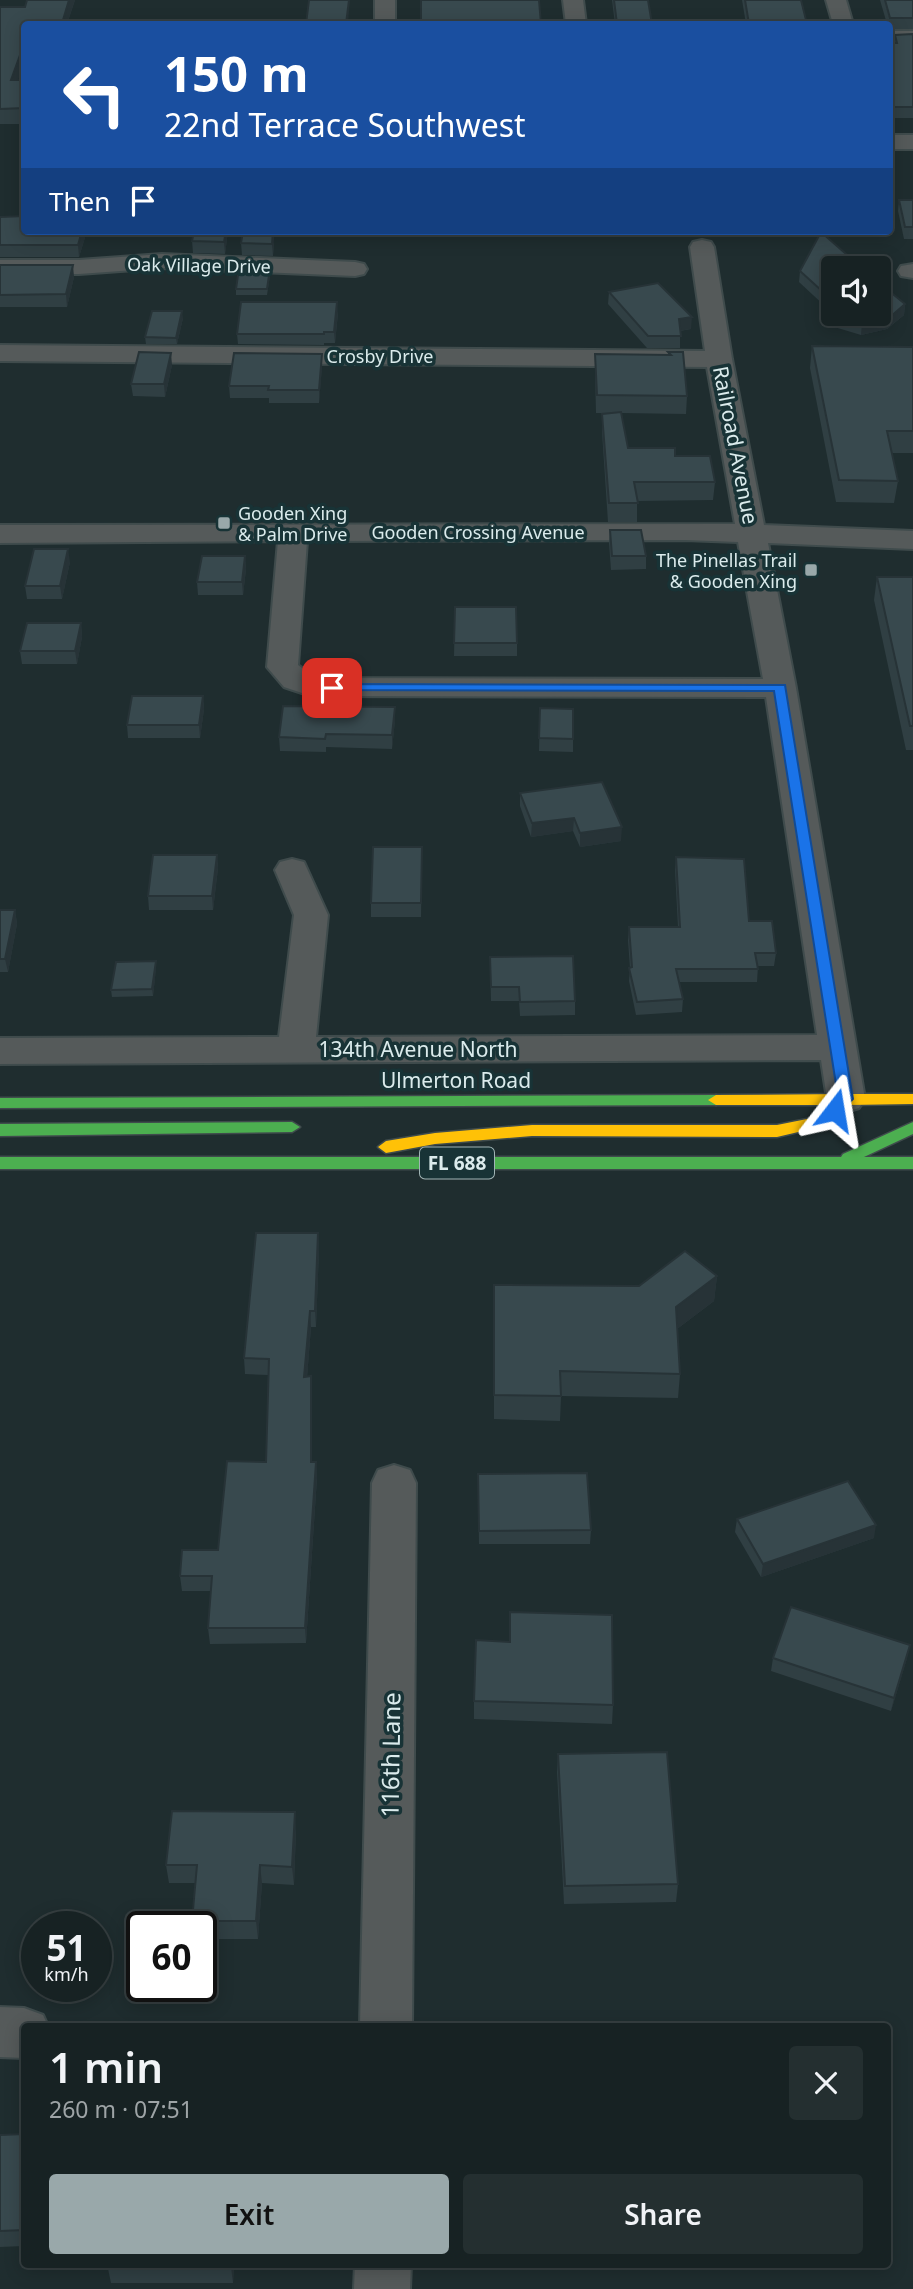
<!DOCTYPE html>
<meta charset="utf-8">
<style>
:root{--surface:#172223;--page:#242f30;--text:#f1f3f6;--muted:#9ea4a6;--line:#363f41;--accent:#99a8aa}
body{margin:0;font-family:"Noto Sans",sans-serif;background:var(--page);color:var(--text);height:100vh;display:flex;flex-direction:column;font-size:26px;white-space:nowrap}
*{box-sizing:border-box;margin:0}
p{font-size:23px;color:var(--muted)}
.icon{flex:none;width:38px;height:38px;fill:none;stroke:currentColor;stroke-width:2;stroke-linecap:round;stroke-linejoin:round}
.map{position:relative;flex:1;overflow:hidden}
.side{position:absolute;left:21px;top:2023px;width:870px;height:245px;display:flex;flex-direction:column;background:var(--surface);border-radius:7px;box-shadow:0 4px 18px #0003,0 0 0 2px var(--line)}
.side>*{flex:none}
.guide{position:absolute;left:21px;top:21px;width:872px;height:214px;border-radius:7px;box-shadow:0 4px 18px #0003,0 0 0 2px var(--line);background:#1a4fa0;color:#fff;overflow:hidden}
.controls{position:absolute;left:821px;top:256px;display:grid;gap:14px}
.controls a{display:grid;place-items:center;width:70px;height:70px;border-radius:7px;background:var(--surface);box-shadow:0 4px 18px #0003,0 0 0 2px var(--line);font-size:35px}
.speed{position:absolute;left:21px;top:1911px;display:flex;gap:14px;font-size:35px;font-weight:700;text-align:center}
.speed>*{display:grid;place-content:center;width:91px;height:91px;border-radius:50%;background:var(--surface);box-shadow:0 4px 18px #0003,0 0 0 2px var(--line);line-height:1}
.speed small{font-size:18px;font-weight:400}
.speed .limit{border:4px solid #111;border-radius:10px;background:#fff;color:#111}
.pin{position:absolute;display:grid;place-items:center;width:60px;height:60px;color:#fff;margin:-30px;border-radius:14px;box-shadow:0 4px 10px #0006}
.me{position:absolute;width:77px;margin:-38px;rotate:14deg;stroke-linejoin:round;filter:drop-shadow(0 0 5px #0008)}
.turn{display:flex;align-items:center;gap:24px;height:147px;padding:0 28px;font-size:32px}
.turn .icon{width:91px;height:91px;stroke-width:2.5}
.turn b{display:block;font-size:49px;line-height:60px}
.then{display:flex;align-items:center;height:66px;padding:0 28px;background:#0003;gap:14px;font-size:26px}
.round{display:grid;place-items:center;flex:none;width:74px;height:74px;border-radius:7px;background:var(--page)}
.head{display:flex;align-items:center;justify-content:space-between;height:119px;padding:0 28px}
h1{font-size:42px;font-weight:600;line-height:52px}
.cta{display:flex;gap:14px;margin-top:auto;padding:14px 28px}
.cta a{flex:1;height:80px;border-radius:7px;background:var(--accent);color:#111;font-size:28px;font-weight:600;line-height:80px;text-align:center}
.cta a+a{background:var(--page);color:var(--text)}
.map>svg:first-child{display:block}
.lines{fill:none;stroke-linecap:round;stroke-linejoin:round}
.street-casing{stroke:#3f4b4c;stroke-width:4}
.fast-casing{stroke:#3f4b4c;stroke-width:3}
.slow-casing{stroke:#3f4b4c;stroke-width:3}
.street{fill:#555a5a;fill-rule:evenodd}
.fast{fill:#4caf50;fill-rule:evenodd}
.slow{fill:#ffc107;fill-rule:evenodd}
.wall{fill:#303f43}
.shaded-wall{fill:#273337}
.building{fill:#38494e;stroke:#273337;stroke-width:2}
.route{fill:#1a73e8;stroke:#114b97;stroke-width:2}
.poi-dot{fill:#99a8aa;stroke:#183336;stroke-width:2.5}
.labels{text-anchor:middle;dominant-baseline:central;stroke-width:7;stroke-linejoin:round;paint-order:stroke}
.far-street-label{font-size:18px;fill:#dbebec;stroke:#183336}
.far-poi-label{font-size:18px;fill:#dbebec;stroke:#183336;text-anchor:start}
.shield{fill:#183336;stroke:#a0b4b5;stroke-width:2}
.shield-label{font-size:19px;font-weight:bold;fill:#dbebec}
.street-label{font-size:21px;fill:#dbebec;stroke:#183336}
.near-street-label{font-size:24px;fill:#dbebec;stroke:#183336}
</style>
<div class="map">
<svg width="913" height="2289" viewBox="0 0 913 2289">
<rect width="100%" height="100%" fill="#1f2d2f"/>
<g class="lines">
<!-- street casing -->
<g class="street-casing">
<g id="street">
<rect x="375" y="0" width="20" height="24"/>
<polygon points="563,0 583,0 586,24 566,24"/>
<polygon points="826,0 846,0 853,24 833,24"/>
<rect x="889" y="31" width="24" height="12"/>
<rect x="889" y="135" width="24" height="14"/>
<path d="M 702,240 L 711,242 L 714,247 L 732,359 L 764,525 L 913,531 L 913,549 L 768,543 L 796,688 L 865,1099 L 859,1108 L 846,1112 L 833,1108 L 827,1099 L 821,1060 L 0,1064 L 0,1038 L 279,1037 L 294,915 L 275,870 L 280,862 L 292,859 L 304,862 L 328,915 L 316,1037 L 817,1035 L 766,697 L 311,696 L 284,687 L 267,667 L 278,541 L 0,543 L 0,525 L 735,524 L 707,367 L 0,361 L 0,345 L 705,351 L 690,247 L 693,242 ZM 685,540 L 738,542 L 763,679 L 316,678 L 298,665 L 307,541 Z"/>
<polygon points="162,254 355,262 364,264 367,269 364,274 355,276 162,268 79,274 0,274 0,260 79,260"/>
<polygon points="913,264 913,278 901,276 898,271 901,266"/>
<polygon points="394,1465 410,1470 416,1483 412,2026 360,2026 372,1483 378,1470"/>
<polygon points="0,2007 24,2008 43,2015 48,2026 24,2026 24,2058 0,2057"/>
<polygon points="355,2264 411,2264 410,2289 354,2289"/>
</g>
</g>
<!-- fast casing -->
<g class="fast-casing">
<g id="fast">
<polygon points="716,1095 724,1100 716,1105 0,1108 0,1098"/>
<polygon points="292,1122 300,1127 292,1132 0,1136 0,1124"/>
<polygon points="913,1122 913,1134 864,1157 913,1157 913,1169 0,1169 0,1157 841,1157 843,1154"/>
</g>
</g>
<!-- slow casing -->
<g class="slow-casing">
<polygon id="slow" points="846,1094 913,1094 913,1104 849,1105 828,1125 777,1137 532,1136 435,1144 386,1153 378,1147 386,1141 435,1133 532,1125 777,1125 817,1117 830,1105 716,1105 708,1100 716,1095"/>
</g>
<!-- street -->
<use href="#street" class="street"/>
<!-- fast -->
<use href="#fast" class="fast"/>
<!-- slow -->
<use href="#slow" class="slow"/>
</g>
<!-- wall -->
<g class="wall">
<polygon points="75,0 67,24 24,24 18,80 24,80 24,127 24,124 0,124 0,7 25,7"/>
<polygon points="612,0 648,0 652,24 615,24"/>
<polygon points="742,0 801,0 807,24 746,24"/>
<polygon points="880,0 913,0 913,29 889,29 889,24 887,24"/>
<polygon points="913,34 913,118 890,118 889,112 889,43 894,43 895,35"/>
<polygon points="899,200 913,200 913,239 904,239 898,211"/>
<polygon points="0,217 24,231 87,231 79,257 0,257"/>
<polygon points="228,231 225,254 193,253 192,241"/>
<polygon points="274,231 274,242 273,256 242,255 241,243"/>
<polygon points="425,231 543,231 543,234 490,233 489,237 425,234"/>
<polygon points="0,265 74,277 67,307 0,307 0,309"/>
<polygon points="833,268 833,313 905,304 904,315 887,329 861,335 821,323 822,311 827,308 799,282 800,271"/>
<polygon points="270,275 267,295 236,295 236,289"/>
<polygon points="609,292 691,329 680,331 680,348 647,348 608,304"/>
<polygon points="338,313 335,343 324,343 324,345 238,344 237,334"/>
<polygon points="183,318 177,344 146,344 145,337"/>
<polygon points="812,346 913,347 913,453 892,453 898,481 894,503 836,502 810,368"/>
<polygon points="668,352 683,352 687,396 686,414 621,413 628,448 675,456 715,482 713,500 637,501 637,522 608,522 602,432 602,414 611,413 596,413 595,372 595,354 668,355"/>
<polygon points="322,354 322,366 319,403 269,403 269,398 230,398 229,386"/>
<polygon points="172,365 165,397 133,396 131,384"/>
<polygon points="610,530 646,556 646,569 611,570 609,543"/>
<polygon points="245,556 246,569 243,595 198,595 197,582"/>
<polygon points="70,562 62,599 27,599 25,586"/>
<polygon points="877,577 913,577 913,750 906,750 874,600"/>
<polygon points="455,607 517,643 517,656 454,656"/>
<polygon points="81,623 82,637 77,664 22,664 20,651"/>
<polygon points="203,696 204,709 200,738 128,738 127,725"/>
<polygon points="395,707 395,720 392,749 326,747 326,752 280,751 279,737"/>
<polygon points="540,708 573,739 573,752 539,751"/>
<polygon points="520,793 621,841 580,847 573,831 531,837 520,806"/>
<polygon points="422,847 421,917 371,917 371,903"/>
<polygon points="217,855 218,868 213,910 149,910 148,896"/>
<polygon points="676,857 749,921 776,953 774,966 758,966 757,982 679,982 683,999 682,1012 636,1015 629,981 630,968 628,940 629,927 678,927 675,870"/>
<polygon points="0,910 15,910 17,924 8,972 0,972"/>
<polygon points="490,957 575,1001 575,1015 520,1016 519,1001 491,1001"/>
<polygon points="156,961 156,968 153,996 112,997 111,990"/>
<polygon points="318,1233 319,1249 316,1327 311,1327 307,1377 312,1392 312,1462 316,1462 317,1478 306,1643 210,1644 208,1628 211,1591 182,1591 180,1576 218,1550 266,1462 268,1375 245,1374 244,1358"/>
<polygon points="717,1276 714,1301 677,1329 680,1374 678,1398 561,1396 560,1421 494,1419 494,1285 639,1286"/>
<polygon points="478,1474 591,1530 590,1544 479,1544"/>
<polygon points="737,1519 874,1538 761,1577 735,1532"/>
<polygon points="773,1658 907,1658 891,1711 771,1671"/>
<polygon points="474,1701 613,1705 612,1724 474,1719"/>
<polygon points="558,1754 678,1884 676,1902 564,1904 557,1772"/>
<polygon points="296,1830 294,1885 262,1883 258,1939 201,1939 201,1927 193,1927 192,1921 195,1883 169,1883 166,1865"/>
<polygon points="24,2134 24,2246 0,2247 0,2135"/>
<polygon points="107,2264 234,2264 233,2283 111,2283"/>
</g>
<!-- shaded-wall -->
<g class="shaded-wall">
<polygon points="69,0 75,0 67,24 63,24 63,20"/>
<polygon points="349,0 350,0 348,24 346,24"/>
<polygon points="24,44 24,63 13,95 11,80"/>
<polygon points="82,231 87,231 79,257 78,245"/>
<polygon points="226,231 228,231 225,254 224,242"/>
<polygon points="273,231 274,242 273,256 272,244"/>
<polygon points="73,265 74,277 67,307 66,294"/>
<polygon points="337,302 338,313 335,343 334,332"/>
<polygon points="905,304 904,315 887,329 861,335 862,323"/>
<polygon points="182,311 183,318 177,344 176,338"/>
<polygon points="692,317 691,329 678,331 679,319"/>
<polygon points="171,353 172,365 165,397 164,384"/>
<polygon points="322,354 322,366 319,403 319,390"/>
<polygon points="68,549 70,562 62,599 60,586"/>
<polygon points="245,556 246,569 243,595 242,582"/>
<polygon points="81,623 82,637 77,664 75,651"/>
<polygon points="203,696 204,709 200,738 199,725"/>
<polygon points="395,707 395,720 392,749 392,735"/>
<polygon points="574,818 573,831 531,837 532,823"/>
<polygon points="622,827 621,841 580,847 580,833"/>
<polygon points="217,855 218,868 213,910 212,896"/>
<polygon points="15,910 17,924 8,972 5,959"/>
<polygon points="156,961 156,968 153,996 152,989"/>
<polygon points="318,1233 319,1249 316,1327 315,1311"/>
<polygon points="717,1276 714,1301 673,1332 676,1307"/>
<polygon points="310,1311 311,1327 306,1392 304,1377"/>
<polygon points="311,1376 312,1392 312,1478 311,1462"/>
<polygon points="316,1462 317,1478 306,1643 305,1628"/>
<polygon points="876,1525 874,1538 761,1577 763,1564"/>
<polygon points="910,1645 907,1658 891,1711 894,1698"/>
<polygon points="295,1812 296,1830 294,1885 292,1867"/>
<polygon points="260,1865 262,1883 258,1939 256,1921"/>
<polygon points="231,2264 234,2264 233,2283 231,2267"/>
</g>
<!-- building -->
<g class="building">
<polygon points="27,0 69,0 63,20 34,20 32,24 24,24 24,44 11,80 24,80 24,108 0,109 0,7 25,7"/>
<polygon points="309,0 349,0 346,24 306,24"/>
<polygon points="421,0 539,0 541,24 421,24"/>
<polygon points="614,0 648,0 652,24 617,24"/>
<polygon points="745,0 801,0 807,24 749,24"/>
<polygon points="885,0 913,0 913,18 890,18"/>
<polygon points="913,34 913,107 892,107 889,96 889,43 897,43 895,35"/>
<polygon points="899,200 913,200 913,227 905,227"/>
<polygon points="24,216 24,231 82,231 78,245 0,245 0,217"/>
<polygon points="194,231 226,231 224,242 192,241"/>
<polygon points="243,231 273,231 272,244 241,243"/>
<polygon points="821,232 862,268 833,268 833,301 800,271"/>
<polygon points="0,265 73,265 66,294 0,295"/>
<polygon points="239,268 270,269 267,289 236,289"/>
<polygon points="878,282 905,304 889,318 862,323 822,311 833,303 833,313 878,313"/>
<polygon points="658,283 692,317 679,319 681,336 648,336 609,292"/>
<polygon points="241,302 337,302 334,332 324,332 324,334 237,334"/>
<polygon points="152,311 182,311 176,338 145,337"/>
<polygon points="812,346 913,347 913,431 887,431 898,481 839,480"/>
<polygon points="139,352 171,353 164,384 131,384"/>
<polygon points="668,352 683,352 687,396 597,395 595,354 671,355"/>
<polygon points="234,353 322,354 319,390 268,390 269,386 229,386"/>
<polygon points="621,412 628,448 675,448 675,456 710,456 715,482 634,482 638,503 609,503 602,414"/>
<polygon points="610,530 641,530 646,556 612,556"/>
<polygon points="34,549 68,549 60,586 25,586"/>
<polygon points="202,556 245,556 242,582 197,582"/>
<polygon points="877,577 913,577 913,726 910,726"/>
<polygon points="455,607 516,607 517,643 454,643"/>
<polygon points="27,623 81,623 75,651 20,651"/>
<polygon points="132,696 203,696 199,725 127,725"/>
<polygon points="283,706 395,707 392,735 326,734 325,739 279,737"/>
<polygon points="540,708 573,709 573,739 539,738"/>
<polygon points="602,782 622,827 580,833 574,818 532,823 520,793"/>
<polygon points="373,847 422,847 421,903 371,903"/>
<polygon points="153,855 217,855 212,896 148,896"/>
<polygon points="676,857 744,859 749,921 772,921 776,953 755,953 758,969 676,969 683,999 637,1002 629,968 632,967 629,927 680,927"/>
<polygon points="0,910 15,910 5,959 0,959"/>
<polygon points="573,956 575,1001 520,1002 519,987 491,987 490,957"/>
<polygon points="156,961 152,989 111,990 116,962"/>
<polygon points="256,1233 318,1233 315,1311 310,1311 304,1377 311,1376 311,1462 316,1462 305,1628 208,1628 212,1576 180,1576 182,1550 218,1550 227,1461 266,1462 269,1359 244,1358"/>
<polygon points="685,1251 717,1276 676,1307 680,1374 560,1371 561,1396 494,1395 494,1285 639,1286"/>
<polygon points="587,1473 591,1530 479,1531 478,1474"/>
<polygon points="848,1481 876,1525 763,1564 737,1519"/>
<polygon points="791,1607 910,1645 894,1698 773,1658"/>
<polygon points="510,1612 612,1615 613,1705 474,1701 476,1640 510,1642"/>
<polygon points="667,1752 678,1884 565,1886 558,1754"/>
<polygon points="172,1811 295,1812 292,1867 260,1865 256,1921 192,1921 197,1865 166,1865"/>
<polygon points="24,2134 24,2230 0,2231 0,2135"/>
<rect x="107" y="2264" width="124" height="3"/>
</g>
<!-- route -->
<polygon class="route" points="332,684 785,685 853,1099 840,1113 835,1115 827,1110 838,1097 774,691 327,690 326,688"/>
<!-- markers -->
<g class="poi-dot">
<rect x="217" y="516" width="14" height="14" rx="3.5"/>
<rect x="804" y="563" width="14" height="14" rx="3.5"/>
</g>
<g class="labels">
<!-- far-street labels -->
<g class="far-street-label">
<text transform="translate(199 265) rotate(1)">Oak Village Drive</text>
<text x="380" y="356">Crosby Drive</text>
<text x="478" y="532">Gooden Crossing Avenue</text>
</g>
<!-- far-poi labels -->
<g class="far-poi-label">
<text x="238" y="513">Gooden Xing<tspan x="238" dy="21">&amp; Palm Drive</tspan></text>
<text x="797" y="560" text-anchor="end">The Pinellas Trail<tspan x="797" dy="21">&amp; Gooden Xing</tspan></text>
</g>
<!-- shield labels -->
<rect class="shield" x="420" y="1147.5" width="74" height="31" rx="5"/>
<g class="shield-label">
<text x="457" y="1163">FL 688</text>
</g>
<!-- street labels -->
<g class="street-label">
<text transform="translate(736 445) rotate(79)">Railroad Avenue</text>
<text x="418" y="1049">134th Avenue North</text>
<text x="456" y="1080">Ulmerton Road</text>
</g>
<!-- near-street labels -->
<g class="near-street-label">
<text transform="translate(390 1755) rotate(-89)">116th Lane</text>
</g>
</g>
</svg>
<div class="controls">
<a><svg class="icon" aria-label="sound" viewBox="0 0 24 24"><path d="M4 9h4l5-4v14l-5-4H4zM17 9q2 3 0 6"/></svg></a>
</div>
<div class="speed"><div>51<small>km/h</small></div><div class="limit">60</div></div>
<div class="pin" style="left:332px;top:688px;background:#d93025"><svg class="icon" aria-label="arrive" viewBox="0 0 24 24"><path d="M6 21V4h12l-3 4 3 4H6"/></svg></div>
<svg class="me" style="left:835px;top:1110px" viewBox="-20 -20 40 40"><path d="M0-17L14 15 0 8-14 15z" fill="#1a73e8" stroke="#fff" stroke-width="4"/></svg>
<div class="guide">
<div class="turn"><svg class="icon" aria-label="left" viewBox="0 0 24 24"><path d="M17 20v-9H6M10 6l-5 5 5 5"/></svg><div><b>150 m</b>22nd Terrace Southwest</div></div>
<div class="then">Then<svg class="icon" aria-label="arrive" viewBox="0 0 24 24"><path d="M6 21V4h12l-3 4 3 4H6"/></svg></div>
</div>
<section class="side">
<div class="head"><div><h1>1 min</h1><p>260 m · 07:51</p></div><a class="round"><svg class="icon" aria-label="close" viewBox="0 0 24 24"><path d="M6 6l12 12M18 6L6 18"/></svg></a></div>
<div class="cta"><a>Exit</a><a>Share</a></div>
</section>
</div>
